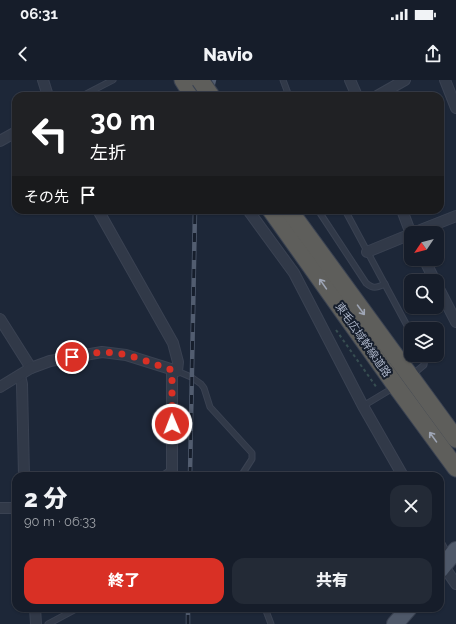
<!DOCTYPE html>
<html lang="ja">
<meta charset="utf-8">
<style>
:root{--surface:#161d2a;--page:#232a36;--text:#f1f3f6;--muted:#9ea2a8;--line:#353b47;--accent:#d93025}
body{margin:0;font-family:Raleway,"Noto Sans JP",sans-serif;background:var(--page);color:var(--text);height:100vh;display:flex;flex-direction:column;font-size:15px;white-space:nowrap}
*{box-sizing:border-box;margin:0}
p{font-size:13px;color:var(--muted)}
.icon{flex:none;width:22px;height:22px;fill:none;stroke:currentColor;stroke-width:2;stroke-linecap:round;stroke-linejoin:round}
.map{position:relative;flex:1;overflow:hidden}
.panel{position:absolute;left:12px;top:392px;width:432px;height:140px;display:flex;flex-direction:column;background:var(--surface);border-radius:12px;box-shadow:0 1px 3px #0004,0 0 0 1px var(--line)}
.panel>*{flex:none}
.hud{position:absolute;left:12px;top:12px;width:432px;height:122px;border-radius:12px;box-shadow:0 1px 3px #0004,0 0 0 1px var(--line);background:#202124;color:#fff;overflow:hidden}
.needle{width:26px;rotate:235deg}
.fabs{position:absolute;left:404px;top:146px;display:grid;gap:8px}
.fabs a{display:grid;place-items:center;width:40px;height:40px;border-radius:8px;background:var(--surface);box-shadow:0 1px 3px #0004,0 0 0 1px var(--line);font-size:20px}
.pin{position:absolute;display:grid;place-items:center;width:34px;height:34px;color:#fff;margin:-17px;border:2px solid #fff;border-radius:50%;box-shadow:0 1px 4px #0007}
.me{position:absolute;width:44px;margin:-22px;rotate:359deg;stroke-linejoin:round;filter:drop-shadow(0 0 3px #0008)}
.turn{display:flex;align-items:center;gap:14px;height:84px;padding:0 12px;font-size:18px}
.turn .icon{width:52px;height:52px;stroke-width:2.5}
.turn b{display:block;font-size:28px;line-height:34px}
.then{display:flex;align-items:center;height:38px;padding:0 12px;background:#0003;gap:8px;font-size:15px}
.round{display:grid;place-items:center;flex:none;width:42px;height:42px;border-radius:12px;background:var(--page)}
.summary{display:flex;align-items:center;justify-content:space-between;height:68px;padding:0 12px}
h1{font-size:24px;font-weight:800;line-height:30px}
.button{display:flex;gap:8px;margin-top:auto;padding:8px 12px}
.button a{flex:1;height:46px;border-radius:12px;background:var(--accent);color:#fff;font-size:16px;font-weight:800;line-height:46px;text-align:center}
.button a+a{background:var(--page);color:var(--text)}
.status{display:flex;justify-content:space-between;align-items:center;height:28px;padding:0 20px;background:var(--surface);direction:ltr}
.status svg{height:11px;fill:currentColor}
header{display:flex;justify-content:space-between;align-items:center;height:52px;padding:0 12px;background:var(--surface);font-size:18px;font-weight:800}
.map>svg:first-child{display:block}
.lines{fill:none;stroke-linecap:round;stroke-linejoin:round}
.service-casing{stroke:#3a4252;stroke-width:7}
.minor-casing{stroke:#3a4252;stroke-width:12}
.primary-casing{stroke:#3a4252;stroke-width:18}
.trunk-casing{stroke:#3b4352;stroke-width:19}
.path{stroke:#374e51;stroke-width:2;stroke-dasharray:3 3;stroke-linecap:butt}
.service{stroke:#313948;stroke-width:5}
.minor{stroke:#313948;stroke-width:10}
.primary{stroke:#4e5869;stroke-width:16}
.trunk{stroke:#5e5e5b;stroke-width:17}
.rail-casing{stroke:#525d70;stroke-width:4.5}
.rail{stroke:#161e2c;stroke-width:3;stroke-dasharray:9;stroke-linecap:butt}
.trunk-bridge-casing{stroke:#3b4352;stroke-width:19;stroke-linecap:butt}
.trunk-bridge{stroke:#5e5e5b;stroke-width:17}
.oneway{stroke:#9fa6b6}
.route{stroke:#d93025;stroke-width:7;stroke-dasharray:0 12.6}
.labels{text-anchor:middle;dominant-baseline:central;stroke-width:4;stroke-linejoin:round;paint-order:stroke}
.street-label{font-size:11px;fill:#aab3c6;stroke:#161e2c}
</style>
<div class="status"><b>06:31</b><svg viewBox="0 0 49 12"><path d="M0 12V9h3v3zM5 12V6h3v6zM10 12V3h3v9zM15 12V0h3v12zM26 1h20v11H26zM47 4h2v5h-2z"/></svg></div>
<header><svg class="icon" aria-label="back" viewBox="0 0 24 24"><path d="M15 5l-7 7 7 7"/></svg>Navio<svg class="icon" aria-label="share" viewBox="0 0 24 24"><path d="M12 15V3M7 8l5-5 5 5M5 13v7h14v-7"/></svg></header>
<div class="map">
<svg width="456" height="544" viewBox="0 0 456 544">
<rect width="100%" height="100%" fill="#1d2738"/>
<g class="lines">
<!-- service casing -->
<g class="service-casing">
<g id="service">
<polyline points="283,0 289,16"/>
<polyline points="82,16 113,0"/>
<path d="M 318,130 L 366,203 C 373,209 376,208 385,204"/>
<polyline points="345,130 411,253"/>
<polyline points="177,291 191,297 201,304 204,308 210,327 252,373 252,379 241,396"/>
<polyline points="412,295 424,285 425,278 423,275"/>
<polyline points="363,326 393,308"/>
<polyline points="265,528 271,544"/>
<polyline points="48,544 78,528"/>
</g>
</g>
<!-- minor casing -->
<g class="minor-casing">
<g id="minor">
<polyline points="43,0 48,16"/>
<polyline points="350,0 357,16"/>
<polyline points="445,0 456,28"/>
<polyline points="377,16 405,0"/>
<polyline points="0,61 16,52"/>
<polyline points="248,130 294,193 363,326 403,396"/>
<polyline points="402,130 411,154"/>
<polyline points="413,153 456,136"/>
<polyline points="367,172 411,154"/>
<polyline points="424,179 435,201"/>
<polyline points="437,205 456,242"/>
<polyline points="0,239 31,288"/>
<polyline points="20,296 22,304 24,396"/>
<polyline points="0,307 31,288 50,281 102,272 126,275 177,291 178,282 173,263 98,130"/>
<polyline points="166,396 172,392 172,290"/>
<polyline points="0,428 16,428"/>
<polyline points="440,465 444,472 450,477"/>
<polyline points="443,487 447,491 456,504"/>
<polyline points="35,528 36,544"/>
</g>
</g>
<!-- primary casing -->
<g class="primary-casing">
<g id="primary">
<polyline points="440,490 456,470"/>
<polyline points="395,544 409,528"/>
</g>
</g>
<!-- trunk casing -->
<g class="trunk-casing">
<g id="trunk">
<polyline points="183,0 193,16"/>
<polyline points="271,130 396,306 456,388"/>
<polyline points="289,130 456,359"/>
</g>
</g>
<!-- path -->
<polyline class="path" points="336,250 377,308"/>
<!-- service -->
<use href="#service" class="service"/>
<!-- minor -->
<use href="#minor" class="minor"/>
<!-- primary -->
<use href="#primary" class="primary"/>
<!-- trunk -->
<use href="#trunk" class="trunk"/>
<!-- rail casing -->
<g class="rail-casing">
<g id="rail">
<polyline points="210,16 214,0"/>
<polyline points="190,396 195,130"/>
<polyline points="188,544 188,528"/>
</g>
</g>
<!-- rail -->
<use href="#rail" class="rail"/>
<!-- trunk-bridge casing -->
<g class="trunk-bridge-casing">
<polyline id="trunk-bridge" points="200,0 211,16"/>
</g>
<!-- trunk-bridge -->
<use href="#trunk-bridge" class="trunk-bridge"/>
</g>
<!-- one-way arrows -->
<defs><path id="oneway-shaft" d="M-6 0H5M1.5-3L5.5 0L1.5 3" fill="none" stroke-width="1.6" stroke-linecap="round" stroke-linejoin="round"/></defs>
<g class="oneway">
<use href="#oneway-shaft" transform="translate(323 204) rotate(-125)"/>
<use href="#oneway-shaft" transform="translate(361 230) rotate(54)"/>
<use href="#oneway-shaft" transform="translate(433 357) rotate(-126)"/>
</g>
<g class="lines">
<!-- route -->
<path class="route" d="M 72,277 C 86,274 100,271 115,273 C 134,275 153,284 172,290 L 172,344"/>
</g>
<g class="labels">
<!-- street labels -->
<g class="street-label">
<text transform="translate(363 260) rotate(55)">東毛広域幹線道路</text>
</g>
</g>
</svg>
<div class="fabs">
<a><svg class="needle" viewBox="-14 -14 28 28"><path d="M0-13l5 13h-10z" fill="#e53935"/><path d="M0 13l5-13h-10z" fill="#9ea2a8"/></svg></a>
<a><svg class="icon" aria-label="search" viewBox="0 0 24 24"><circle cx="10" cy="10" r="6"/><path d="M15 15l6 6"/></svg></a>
<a><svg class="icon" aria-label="layers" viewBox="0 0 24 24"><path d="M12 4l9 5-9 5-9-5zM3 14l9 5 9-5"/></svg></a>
</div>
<div class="pin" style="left:72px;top:277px;background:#d93025"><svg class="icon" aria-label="arrive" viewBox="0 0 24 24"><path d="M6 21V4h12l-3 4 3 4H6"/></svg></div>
<svg class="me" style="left:172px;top:344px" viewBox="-20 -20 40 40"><circle r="17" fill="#d93025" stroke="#fff" stroke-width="3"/><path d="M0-11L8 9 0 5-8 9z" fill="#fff"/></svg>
<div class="hud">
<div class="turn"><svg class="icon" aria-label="left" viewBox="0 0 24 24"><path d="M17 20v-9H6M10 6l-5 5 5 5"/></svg><div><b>30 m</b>左折</div></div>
<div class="then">その先<svg class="icon" aria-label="arrive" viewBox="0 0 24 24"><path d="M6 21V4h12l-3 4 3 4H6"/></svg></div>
</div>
<section class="panel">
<div class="summary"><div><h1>2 分</h1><p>90 m · 06:33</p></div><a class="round"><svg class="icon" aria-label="close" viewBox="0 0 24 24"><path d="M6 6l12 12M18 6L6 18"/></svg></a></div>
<div class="button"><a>終了</a><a>共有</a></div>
</section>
</div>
